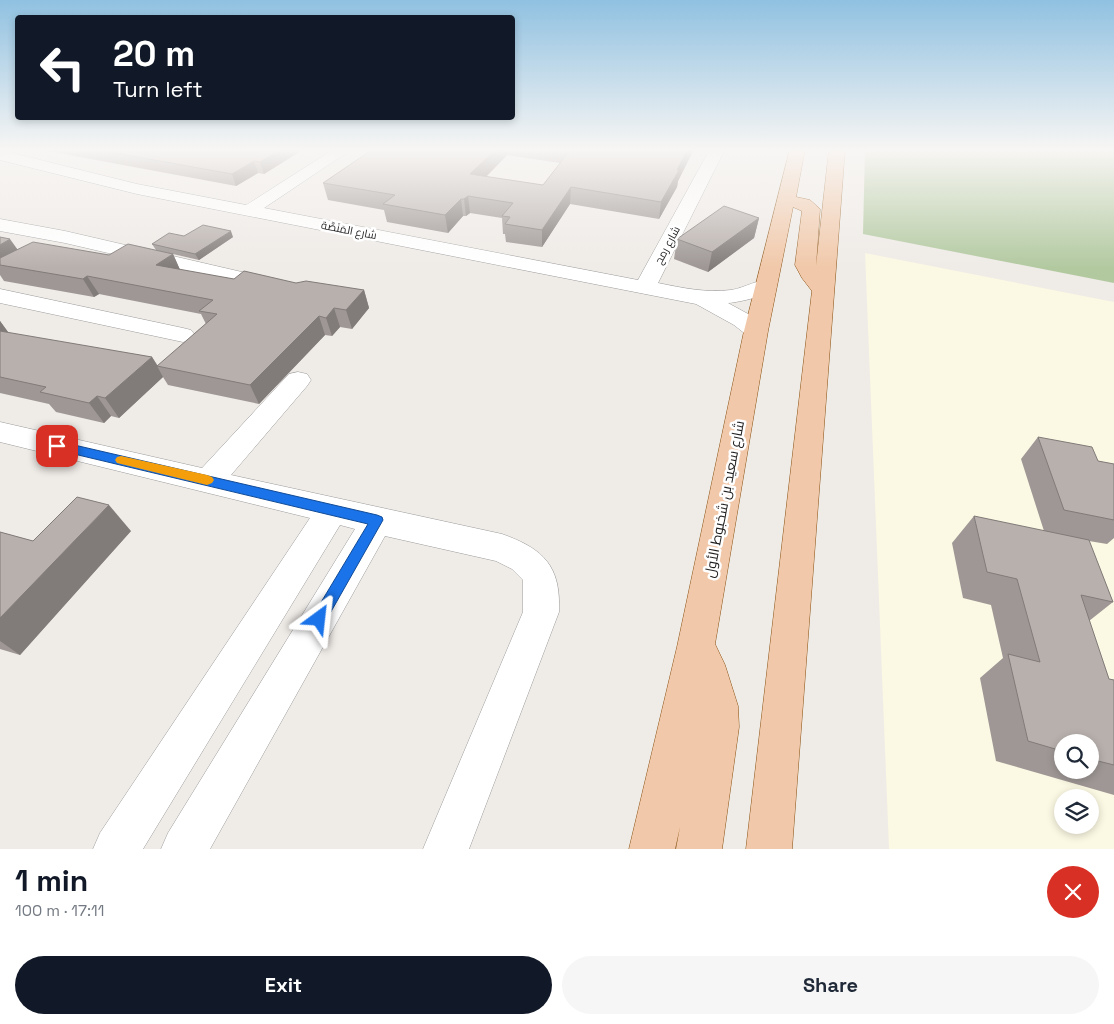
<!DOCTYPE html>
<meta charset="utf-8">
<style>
:root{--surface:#fff;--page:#f6f6f7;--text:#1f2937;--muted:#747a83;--accent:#111827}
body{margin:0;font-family:"Space Grotesk",Cairo,sans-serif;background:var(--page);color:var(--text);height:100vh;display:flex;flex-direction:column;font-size:19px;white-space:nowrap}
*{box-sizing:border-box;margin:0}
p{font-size:16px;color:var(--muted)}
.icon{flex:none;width:28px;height:28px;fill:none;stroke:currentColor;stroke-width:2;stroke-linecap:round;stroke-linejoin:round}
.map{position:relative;height:849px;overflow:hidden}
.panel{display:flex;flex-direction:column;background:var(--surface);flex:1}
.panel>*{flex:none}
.banner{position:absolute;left:15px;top:15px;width:500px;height:105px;border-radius:5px;box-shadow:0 2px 8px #0003;background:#111827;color:#fff;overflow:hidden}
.fabs{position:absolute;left:1054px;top:734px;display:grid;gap:10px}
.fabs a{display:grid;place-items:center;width:45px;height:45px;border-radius:50%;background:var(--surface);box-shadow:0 2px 8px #0003;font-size:25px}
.pin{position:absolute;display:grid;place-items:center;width:42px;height:42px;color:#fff;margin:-21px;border-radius:10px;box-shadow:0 2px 8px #0006}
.me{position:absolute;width:55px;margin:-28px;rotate:30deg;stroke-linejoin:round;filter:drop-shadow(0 0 4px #0008)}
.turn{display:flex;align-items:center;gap:18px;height:105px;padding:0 15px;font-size:22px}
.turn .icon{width:65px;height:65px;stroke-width:2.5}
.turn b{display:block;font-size:35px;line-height:42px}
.round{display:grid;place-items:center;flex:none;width:52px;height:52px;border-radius:26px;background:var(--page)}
.headline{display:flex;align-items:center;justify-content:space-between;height:85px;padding:0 15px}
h1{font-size:30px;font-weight:600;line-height:38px;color:var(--accent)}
.primary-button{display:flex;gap:10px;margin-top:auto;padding:10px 15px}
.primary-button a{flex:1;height:58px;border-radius:30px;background:var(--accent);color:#fff;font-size:20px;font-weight:600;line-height:58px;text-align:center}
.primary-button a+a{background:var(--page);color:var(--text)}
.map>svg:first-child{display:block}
.education{fill:#fbf8e3;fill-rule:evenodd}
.forest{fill:#b2c9a0}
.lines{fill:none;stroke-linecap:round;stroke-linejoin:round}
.minor-casing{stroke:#9c9c9c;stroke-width:1}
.major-casing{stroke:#895111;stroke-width:1}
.minor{fill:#fff;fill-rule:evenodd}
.major{fill:#f1c8a9;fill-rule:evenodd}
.wall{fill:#9e9795;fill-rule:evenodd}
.shaded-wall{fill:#817b79}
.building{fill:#b8b0ad;stroke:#817b79}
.route{fill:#1a73e8;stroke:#114b97}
.slow{fill:#f59e0b}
.labels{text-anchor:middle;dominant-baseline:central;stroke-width:5;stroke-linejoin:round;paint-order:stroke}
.far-street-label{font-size:11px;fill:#1f1f1f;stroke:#fff}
.street-label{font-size:14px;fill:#1f1f1f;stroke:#fff}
</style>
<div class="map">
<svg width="1114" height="849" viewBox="0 0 1114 849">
<rect width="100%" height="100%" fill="#efebe7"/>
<!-- education -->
<path class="education" d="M 865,253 L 1114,302 L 1114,849 L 889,849 ZM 1062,742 L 1090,742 L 1090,770 L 1062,770 ZM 1062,798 L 1090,798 L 1090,825 L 1062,825 Z"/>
<!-- forest -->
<polygon class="forest" points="865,149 1114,149 1114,283 863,234"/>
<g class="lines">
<!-- minor casing -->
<g class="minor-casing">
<g id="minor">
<path d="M 334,149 L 352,149 L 264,208 L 638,280 L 710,149 L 725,149 L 658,283 C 683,288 705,293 731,290 C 746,288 757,278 773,281 L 776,286 C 769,296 740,302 728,303 L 750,315 L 768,331 L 764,336 L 756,338 L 748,336 L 734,325 L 696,304 L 137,194 L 0,160 L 0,150 L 137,184 L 246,205 Z"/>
<polygon points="0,219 65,231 272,279 280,280 283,285 280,290 272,291 65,243 0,231"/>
<polygon points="0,289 183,328 191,330 195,335 191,340 183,342 0,303"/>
<path d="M 298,372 L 307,374 L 311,380 L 307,386 L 231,475 L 502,534 C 544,549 561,566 559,612 L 469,849 L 423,849 L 523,612 L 523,580 L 512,569 L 496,561 L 385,536 L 210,849 L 161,849 L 168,833 L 355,529 L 340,525 L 143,849 L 93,849 L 100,833 L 310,518 L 0,442 L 0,422 L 202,468 L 289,374 Z"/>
</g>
</g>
<!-- major casing -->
<g class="major-casing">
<polygon id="major" points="790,149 805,149 796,197 810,200 820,209 816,266 829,149 845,149 792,849 746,849 812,291 802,278 795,265 802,211 793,207 768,331 715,644 725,665 738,706 739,727 722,849 676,849 680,827 675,849 629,849 677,647 744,331"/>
</g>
<!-- minor -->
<use href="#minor" class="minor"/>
<!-- major -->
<use href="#major" class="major"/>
</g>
<!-- wall -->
<g class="wall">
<polygon points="37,149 304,149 264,174 258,173 236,186"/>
<path d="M 373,149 L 693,149 L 692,153 L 678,181 L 677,187 L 659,219 L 570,204 L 542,247 L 506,242 L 505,234 L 503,234 L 502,218 L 470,213 L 466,216 L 463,216 L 448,233 L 387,222 L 384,210 L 328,200 L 323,183 ZM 507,155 L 560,163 L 543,185 L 486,177 Z"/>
<polygon points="759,218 754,238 708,272 674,259 677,239"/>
<polygon points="184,236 233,237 199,260 173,254 180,270 234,279 296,283 364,290 369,308 352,329 340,327 332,336 325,335 259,404 168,385 163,377 119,418 111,416 104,423 56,412 49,404 0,393 0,321 8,332 7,333 152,357 158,366 206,324 201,314 99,294 94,297 4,281 0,275 0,237 17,249 109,255 156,250 152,244"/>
<path d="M 1038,437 L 1098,461 L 1114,464 L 1114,538 L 1107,544 L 1089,541 L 1113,602 L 1089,621 L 1109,679 L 1114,680 L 1114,795 L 996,761 L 980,678 L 1003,658 L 991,605 L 963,598 L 952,543 L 974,516 L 1044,531 L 1021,459 ZM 1062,742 L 1090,742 L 1090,770 L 1062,770 Z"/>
<polygon points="131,531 20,655 0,649 0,532 33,541"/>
</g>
<!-- shaded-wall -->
<g class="shaded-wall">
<polygon points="282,149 304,149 264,174 260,162"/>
<polygon points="496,149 507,149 507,155 472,191 470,174"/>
<polygon points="688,149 693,149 692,153 678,181 677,187 659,219 661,202"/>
<polygon points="254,161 258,173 236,186 232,174"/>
<polygon points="571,187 570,204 542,247 542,230"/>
<polygon points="468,196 470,213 466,216 464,199"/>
<polygon points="461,199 463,216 448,233 445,215"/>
<polygon points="759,218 754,238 708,272 712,252"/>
<polygon points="231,231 233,237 199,260 195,254"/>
<polygon points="10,239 20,253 0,264 0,245"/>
<polygon points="173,254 181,272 156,265"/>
<polygon points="87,276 99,294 94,297 83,279"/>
<polygon points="364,290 369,308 352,329 346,310"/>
<polygon points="334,308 340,327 332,336 326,318"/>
<polygon points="319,316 325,335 259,404 250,385"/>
<polygon points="0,321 8,332 0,337"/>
<polygon points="152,357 158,367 157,366 163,377 119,418 105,398"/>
<polygon points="97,396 111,416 104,423 89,403"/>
<polygon points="109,505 131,531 20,655 0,641 0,618"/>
</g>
<!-- building -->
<g class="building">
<polygon points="93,149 282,149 260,162 254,161 232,174"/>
<polygon points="373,149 496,149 470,174 543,185 571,149 688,149 677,170 679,170 661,202 571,187 542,230 505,224 510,217 502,216 513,203 468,196 464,199 461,199 445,215 383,204 395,195 323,183"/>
<polygon points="724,206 759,218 712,252 677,239"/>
<polygon points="203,225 231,231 195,254 152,244 169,233 184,236"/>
<polygon points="0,237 10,239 0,245"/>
<polygon points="33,242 109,255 128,244 173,254 156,265 234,279 244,271 296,283 306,281 364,290 346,310 334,308 326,318 319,316 250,385 157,366 217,314 199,311 213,300 87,276 83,279 0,265 0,258"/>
<polygon points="0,331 152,357 105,398 97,396 89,403 40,392 46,387 0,377"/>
<polygon points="1038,437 1092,447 1098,461 1114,464 1114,520 1064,510"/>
<polygon points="77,497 109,505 0,618 0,532 33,541"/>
<polygon points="974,516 1089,540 1113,602 1081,595 1109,679 1114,680 1114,765 1090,759 1090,742 1062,742 1062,751 1028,741 1008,654 1040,662 1017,579 987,572"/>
</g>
<!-- sky -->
<linearGradient id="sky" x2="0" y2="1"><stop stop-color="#90c1e1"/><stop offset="0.56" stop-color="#f8f6f4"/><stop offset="1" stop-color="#f8f6f4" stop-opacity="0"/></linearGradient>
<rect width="1114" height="268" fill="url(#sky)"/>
<!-- route -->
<polygon class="route" points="57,441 377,515 382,517 383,520 324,624 319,626 314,624 312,619 314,614 368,524 53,449 51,446"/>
<!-- slow -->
<polygon class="slow" points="121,456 207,475 212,477 214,480 212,483 207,485 117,463 115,460 117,457"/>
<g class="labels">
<!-- far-street labels -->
<g class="far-street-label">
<text transform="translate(349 230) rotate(11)">شارع المَنَصَّة</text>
<text transform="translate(667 245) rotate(-62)">شارع رمح</text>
</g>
<!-- street labels -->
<g class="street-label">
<text transform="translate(724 499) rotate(-79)">شارع سعيد بن شخبوط الأول</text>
</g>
</g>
</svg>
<div class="fabs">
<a><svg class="icon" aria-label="search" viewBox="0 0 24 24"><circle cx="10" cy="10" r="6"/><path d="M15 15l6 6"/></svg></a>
<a><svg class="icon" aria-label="layers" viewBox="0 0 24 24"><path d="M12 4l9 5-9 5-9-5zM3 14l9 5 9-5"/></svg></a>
</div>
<div class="pin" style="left:57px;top:446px;background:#d93025"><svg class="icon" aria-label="arrive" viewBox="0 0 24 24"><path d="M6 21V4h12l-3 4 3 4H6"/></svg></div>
<svg class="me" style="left:319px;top:619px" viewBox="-20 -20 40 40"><path d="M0-17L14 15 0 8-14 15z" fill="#1a73e8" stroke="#fff" stroke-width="4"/></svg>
<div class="banner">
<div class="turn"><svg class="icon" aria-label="left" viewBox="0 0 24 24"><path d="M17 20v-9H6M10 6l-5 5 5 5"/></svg><div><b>20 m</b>Turn left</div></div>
</div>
</div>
<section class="panel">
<div class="headline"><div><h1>1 min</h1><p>100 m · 17:11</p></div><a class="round" style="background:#d93025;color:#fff"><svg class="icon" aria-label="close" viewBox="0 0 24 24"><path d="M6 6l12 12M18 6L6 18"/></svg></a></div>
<div class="primary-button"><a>Exit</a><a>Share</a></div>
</section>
